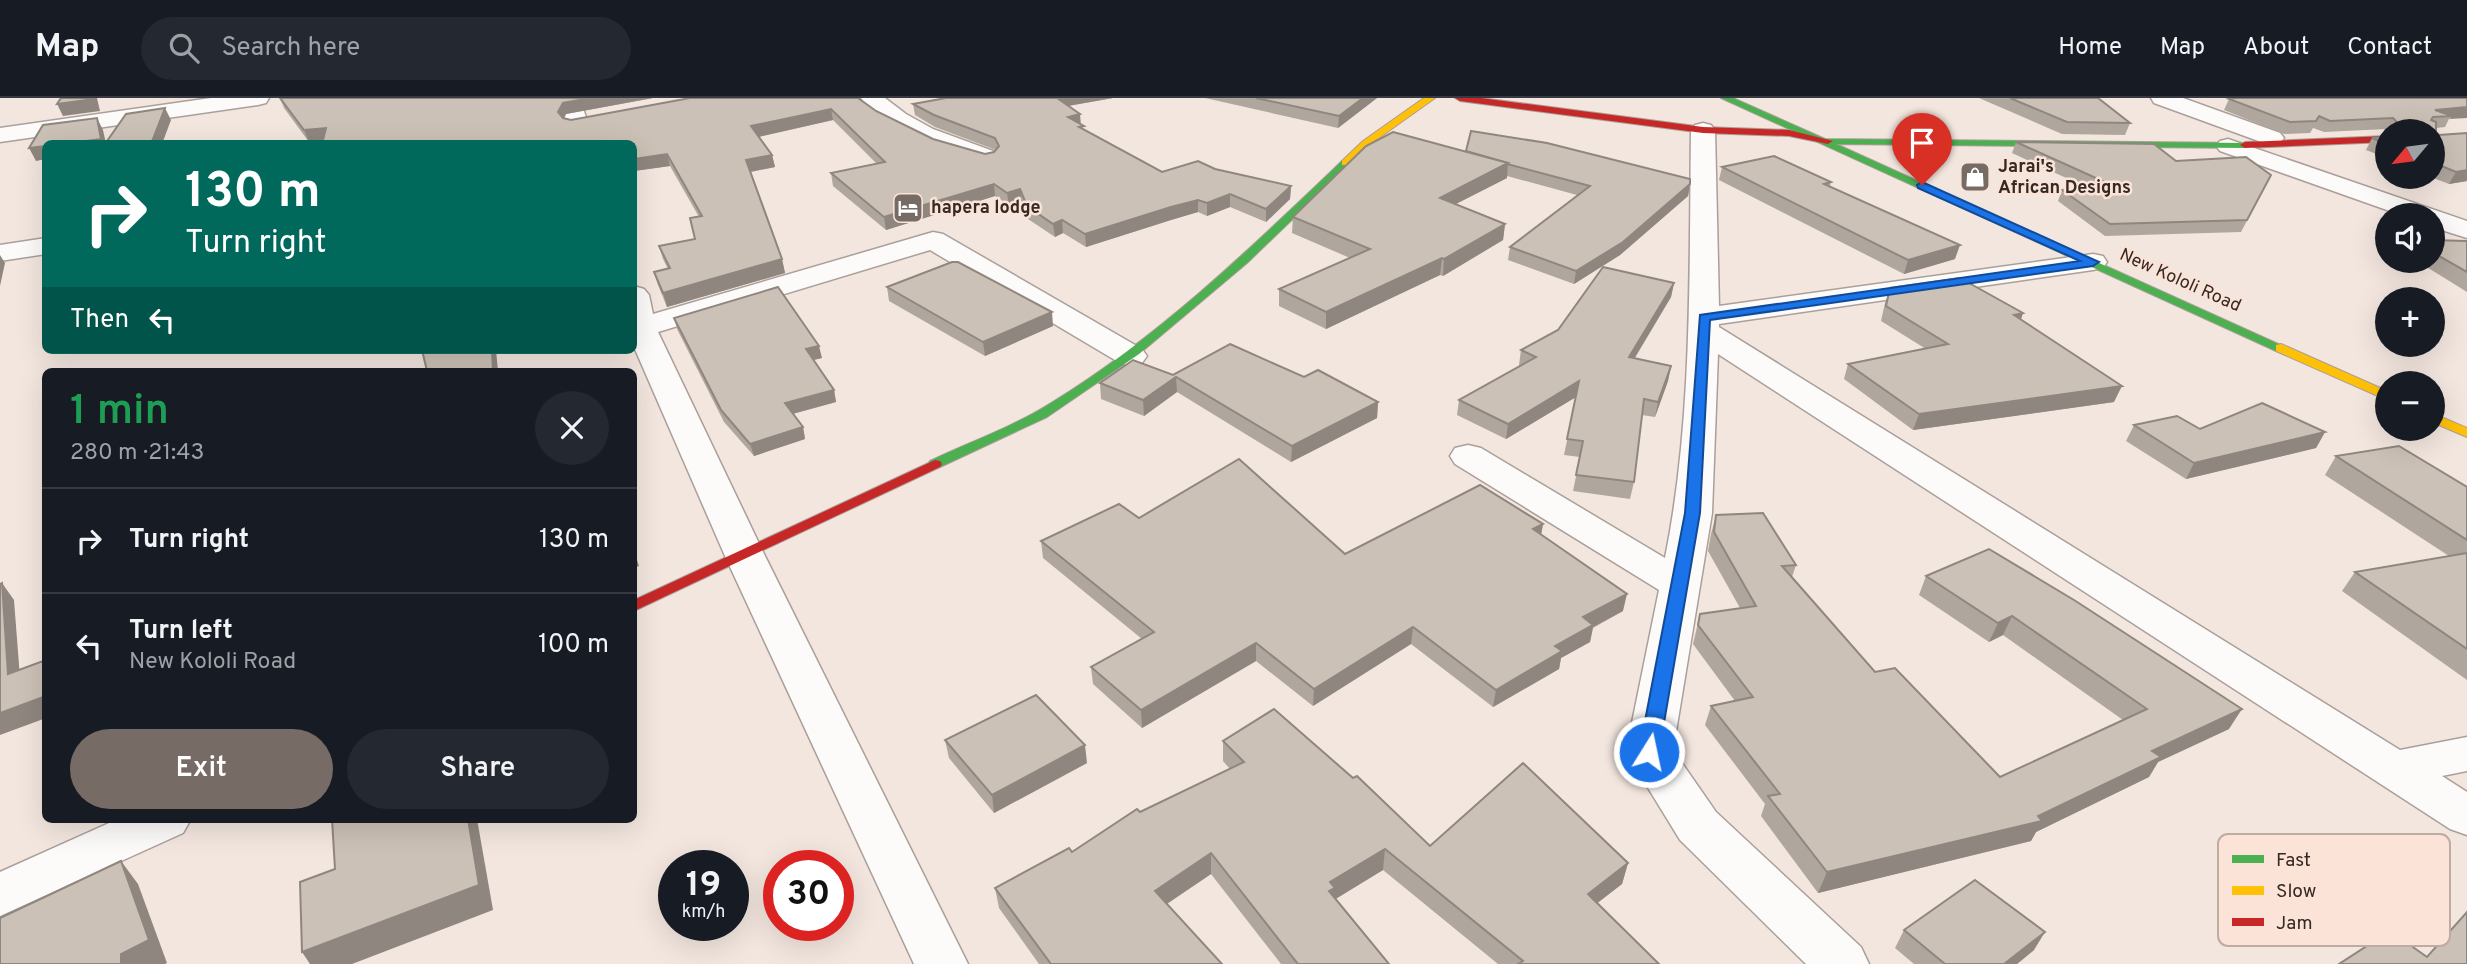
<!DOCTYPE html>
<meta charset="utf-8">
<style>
:root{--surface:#171b24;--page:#242831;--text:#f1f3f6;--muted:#9ea1a6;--line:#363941;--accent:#776b65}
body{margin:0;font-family:Overpass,sans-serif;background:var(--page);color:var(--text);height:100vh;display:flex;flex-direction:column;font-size:26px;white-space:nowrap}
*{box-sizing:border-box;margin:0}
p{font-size:23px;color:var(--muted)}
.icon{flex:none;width:38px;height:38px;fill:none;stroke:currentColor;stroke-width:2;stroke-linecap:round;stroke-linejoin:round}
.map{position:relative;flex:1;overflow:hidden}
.drawer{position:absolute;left:42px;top:270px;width:595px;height:455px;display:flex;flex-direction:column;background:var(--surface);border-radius:10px;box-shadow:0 7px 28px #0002}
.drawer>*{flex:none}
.guide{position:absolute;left:42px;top:42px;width:595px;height:214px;border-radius:10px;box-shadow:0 7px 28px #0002;background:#00695c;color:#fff;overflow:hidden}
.needle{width:46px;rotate:241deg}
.fabs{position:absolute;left:2375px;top:21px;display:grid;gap:14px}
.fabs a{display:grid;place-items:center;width:70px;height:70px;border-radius:50%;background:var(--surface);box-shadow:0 7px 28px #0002;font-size:35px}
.speed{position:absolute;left:658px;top:752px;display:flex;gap:14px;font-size:35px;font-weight:700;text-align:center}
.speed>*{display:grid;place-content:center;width:91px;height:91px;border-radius:50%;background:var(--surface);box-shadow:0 7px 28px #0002;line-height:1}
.speed small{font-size:18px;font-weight:400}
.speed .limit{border:10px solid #d22;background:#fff;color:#111}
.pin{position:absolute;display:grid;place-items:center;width:60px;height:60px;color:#fff;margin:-72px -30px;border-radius:50% 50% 50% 0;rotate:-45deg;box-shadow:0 0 7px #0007}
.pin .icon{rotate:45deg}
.me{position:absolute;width:77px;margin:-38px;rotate:10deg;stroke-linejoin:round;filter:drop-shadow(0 0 5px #0008)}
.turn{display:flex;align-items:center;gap:24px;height:147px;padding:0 28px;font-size:32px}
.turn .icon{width:91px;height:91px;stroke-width:2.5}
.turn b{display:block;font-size:49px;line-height:60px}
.then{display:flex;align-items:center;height:66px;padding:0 28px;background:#0003;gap:14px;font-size:26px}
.round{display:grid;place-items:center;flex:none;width:74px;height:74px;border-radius:37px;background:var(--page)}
.summary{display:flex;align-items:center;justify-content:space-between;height:119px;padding:0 28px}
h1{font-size:42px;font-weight:600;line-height:52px;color:#1e9e55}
.cta{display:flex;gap:14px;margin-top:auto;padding:14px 28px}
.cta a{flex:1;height:80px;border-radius:42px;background:var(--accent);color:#fff;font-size:28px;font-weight:600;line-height:80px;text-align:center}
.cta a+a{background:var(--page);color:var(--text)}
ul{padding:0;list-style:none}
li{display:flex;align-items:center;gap:21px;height:105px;padding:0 28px;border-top:2px solid var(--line)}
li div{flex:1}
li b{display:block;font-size:26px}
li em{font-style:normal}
header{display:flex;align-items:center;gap:42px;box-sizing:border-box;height:98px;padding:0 35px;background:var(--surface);border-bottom:2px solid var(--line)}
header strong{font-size:33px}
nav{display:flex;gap:38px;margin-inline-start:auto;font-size:24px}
.search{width:490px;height:63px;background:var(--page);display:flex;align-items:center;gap:18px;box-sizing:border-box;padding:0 24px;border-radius:38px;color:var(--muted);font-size:26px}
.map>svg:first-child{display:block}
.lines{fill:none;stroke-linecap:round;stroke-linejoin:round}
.street-casing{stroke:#aa9f9a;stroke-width:3}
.fast-casing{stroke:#aa9f9a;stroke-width:2}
.slow-casing{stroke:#aa9f9a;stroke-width:2}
.jam-casing{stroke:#aa9f9a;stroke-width:2}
.street{fill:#fdfbfa;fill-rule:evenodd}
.fast{fill:#4caf50;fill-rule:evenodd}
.slow{fill:#ffc107;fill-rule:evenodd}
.jam{fill:#c62828;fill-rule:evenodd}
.wall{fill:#afa69d}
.shaded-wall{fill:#8f877f}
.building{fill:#ccc1b6;stroke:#8f877f;stroke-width:2}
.route{fill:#1a73e8;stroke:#114b97;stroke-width:2}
.labels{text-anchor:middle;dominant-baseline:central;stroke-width:5;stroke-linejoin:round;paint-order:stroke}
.far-poi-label{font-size:18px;font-weight:bold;fill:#342923;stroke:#fbe3d7;text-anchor:start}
.far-street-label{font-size:18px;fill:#342923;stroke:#fbe3d7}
.key{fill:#fbe3d7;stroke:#bfaba1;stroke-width:2}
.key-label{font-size:19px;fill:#342923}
</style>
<header>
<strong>Map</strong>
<div class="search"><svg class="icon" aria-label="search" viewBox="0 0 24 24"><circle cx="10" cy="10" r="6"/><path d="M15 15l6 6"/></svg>Search here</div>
<nav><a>Home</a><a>Map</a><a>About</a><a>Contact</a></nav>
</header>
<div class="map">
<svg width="2467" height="866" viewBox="0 0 2467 866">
<rect width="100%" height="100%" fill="#f3e6df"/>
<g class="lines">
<!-- street casing -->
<g class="street-casing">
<g id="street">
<polygon points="211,0 269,0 266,5 258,7 0,44 0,30"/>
<polygon points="557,0 579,0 596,46 572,46"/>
<path d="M 861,0 L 885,0 L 906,16 L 933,31 L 993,53 L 996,58 L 993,63 L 984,65 C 943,55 886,37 861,0 Z"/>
<polygon points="2151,0 2183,0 2280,35 2284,40 2280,45 2264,45 2154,5"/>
<path d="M 1703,25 L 1711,27 L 1715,32 L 1719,208 L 2093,156 L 2103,158 L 2107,164 L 2103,170 L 2093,172 L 1719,226 L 1719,229 L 2400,652 L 2467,639 L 2467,673 L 2442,678 L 2467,694 L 2467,737 L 2450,731 L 1718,256 L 1712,415 L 1673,652 L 1716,714 L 1861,849 L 1869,866 L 1806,866 L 1680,742 L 1626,654 L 1659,492 L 1455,366 L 1450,358 L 1455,350 L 1468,347 L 1481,350 L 1665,460 C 1693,322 1689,173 1691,32 L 1695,27 Z"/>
<polygon points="2228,41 2467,123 2467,140 2432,129 2432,117 2401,117 2220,53 2216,48 2220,43"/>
<polygon points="933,134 943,136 1142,251 1147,258 1142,265 1131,268 1120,265 930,152 658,234 765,458 968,866 914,866 725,458 634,249 634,188 644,191 649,197 653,216"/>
<polygon points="46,140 46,156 0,163 0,147"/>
<polygon points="118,721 191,721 183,735 0,818 0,774"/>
</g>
</g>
<!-- fast casing -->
<g class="fast-casing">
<g id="fast">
<polygon points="1721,0 1733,0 1825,41 2248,45 2250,47 2245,50 1836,46 2287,250 2281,254 2276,253"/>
<path d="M 1342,63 L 1351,65 L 1247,165 L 1139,256 L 1047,319 L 940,369 L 930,369 L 928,366 L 930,363 C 970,344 1013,329 1051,305 C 1159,239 1251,150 1342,63 Z"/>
</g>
</g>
<!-- slow casing -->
<g class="slow-casing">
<g id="slow">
<polygon points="1424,0 1435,0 1369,47 1350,67 1342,67 1342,63 1363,43"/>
<polygon points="2281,246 2387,293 2387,302 2276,253 2276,247"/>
<polygon points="2432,315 2467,330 2467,339 2432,324"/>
</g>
</g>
<!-- jam casing -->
<g class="jam-casing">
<g id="jam">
<polygon points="1455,0 1481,0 1703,29 1789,32 1833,43 1828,46 1789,38 1703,35 1460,3"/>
<polygon points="2387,38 2387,44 2245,50 2240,47 2245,44"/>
<polygon points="935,362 940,363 942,366 940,369 634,513 634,502"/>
</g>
</g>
<!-- street -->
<use href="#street" class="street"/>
<!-- fast -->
<use href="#fast" class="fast"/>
<!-- slow -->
<use href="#slow" class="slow"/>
<!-- jam -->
<use href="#jam" class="jam"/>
</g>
<!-- wall -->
<g class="wall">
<polygon points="280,0 653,0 566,16 564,20 571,22 690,0 876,13 933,41 985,56 994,54 996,52 935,29 915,17 913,6 1113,0 1068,8 1084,32 1162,74 1215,71 1291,88 1290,101 1266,124 1230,109 1207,118 1198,114 1171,122 1086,149 1063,135 1055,139 1028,121 1022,103 1009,107 995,98 886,132 833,88 831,75 877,66 833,22 759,39 772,57 775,69 751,74 782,161 785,175 667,209 658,187 654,174 668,171 663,161 659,148 695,141 699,119 670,68 634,73 634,46 323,42 309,44 284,10"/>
<polygon points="1205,0 1377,0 1338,30"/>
<polygon points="1979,0 2098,0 2130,25 2125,37 2062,36"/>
<polygon points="2467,0 2449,21 2445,29 2436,30 2436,34 2439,37 2467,35 2467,83 2449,86 2431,79 2432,79 2432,33 2389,33 2387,31 2324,34 2313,30 2310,35 2284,36 2224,12 2229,1"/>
<polygon points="2387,39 2387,60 2366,52 2372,40"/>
<polygon points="2016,44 2176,63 2271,77 2241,134 2105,138 2058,103 2062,92 2090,91 2012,55"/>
<polygon points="1466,53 1690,86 1688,98 1620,157 1574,186 1508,162 1510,149 1577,97 1507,78 1507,80 1456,106 1505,126 1503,142 1443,178 1440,177 1326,231 1279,208 1279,191 1350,160 1292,135 1293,119"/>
<polygon points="1722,69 1831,84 1830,88 1955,161 1904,176 1719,82"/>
<polygon points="2432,142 2467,143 2467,194 2417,163 2432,163"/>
<polygon points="1674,185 1671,199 1635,260 1671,268 1668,283 1655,319 1642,317 1634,384 1630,401 1573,393 1580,359 1564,357 1576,299 1506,341 1457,317 1459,302 1520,268 1519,267 1521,252"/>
<polygon points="887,189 1053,228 985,258 889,203"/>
<polygon points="1890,190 2023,215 2021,221 2114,304 1913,332 1844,281 1848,266 1926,251 1881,223 1885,205"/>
<polygon points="674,220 822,260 813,262 834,292 836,304 793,316 803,329 805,341 754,358 724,324 677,231"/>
<polygon points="1173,277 1304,279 1378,304 1377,320 1291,364 1177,294 1144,318 1101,301 1100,285"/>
<polygon points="2134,327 2200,331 2325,334 2316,350 2186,381 2126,343"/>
<polygon points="2336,358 2467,389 2467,582 2342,493 2355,474 2449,458 2325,377"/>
<polygon points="1716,417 1796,467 1792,479 1875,574 2000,679 2123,622 2003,537 1989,544 1919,497 1926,478 1989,451 2229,631 2158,664 2149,679 2036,734 2031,743 1818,795 1761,718 1765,706 1705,627 1711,608 1735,603 1693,546 1700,516 1740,510 1708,453 1711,436"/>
<polygon points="1139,420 1345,456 1543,426 1541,437 1623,513 1593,530 1590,544 1561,560 1559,571 1493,609 1411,546 1313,608 1256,563 1142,630 1093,586 1091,569 1142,541 1043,460 1041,443"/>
<polygon points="945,642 1087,665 994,715 949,660"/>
<polygon points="1223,643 1430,748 1628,765 1622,786 1597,805 1659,866 1498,866 1383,772 1335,801 1389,866 1281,866 1211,776 1167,806 1222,866 1039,866 999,810 995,790 1072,754 1140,714 1230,671 1223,663"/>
<polygon points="1904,832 2034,852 2017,866 1914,866 1895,850"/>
</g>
<!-- shaded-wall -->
<g class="shaded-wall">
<polygon points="94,0 97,0 100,13 63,18 57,6"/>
<polygon points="590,0 653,0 566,16 562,25 558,14 563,5"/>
<polygon points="1056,0 1113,0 1056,10"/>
<polygon points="1363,0 1377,0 1338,30 1339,18"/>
<polygon points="2467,9 2467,20 2449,21 2452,18 2433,19 2427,30 2435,12"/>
<polygon points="165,10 171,22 162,46 151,46"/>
<polygon points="831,11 833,22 753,40 751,28"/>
<polygon points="1080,16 1081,28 1068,19"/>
<polygon points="97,20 103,32 106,46 64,46"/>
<polygon points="326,30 331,41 309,44 304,32"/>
<polygon points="46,48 46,61 36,63 29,50"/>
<polygon points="667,56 670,68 634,73 634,61"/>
<polygon points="772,57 775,69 749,74 746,62"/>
<polygon points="1508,65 1507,80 1438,115 1440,100"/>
<polygon points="2467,72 2467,83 2449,86 2456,74"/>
<polygon points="994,86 995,98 886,132 884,119"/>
<polygon points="1690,86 1688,98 1620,157 1574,186 1576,173"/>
<polygon points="1291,88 1290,101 1266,124 1266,111"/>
<polygon points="1020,91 1022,103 1009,107 1007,95"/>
<polygon points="1230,96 1230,109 1207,118 1207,105"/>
<polygon points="1198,102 1198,114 1171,122 1086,149 1085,136 1171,109"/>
<polygon points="1062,122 1063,135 1055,139 1053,126"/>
<polygon points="1505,126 1503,142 1443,178 1444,161"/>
<polygon points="1960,147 1955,161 1904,176 1908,162"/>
<polygon points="0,157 5,165 0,188"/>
<polygon points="1442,160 1440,177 1326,231 1326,214"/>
<polygon points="782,161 785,175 667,209 663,195"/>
<polygon points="1674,185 1671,199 1626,274 1629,259"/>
<polygon points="1052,214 1053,228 985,258 983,244"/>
<polygon points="2023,215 2018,230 2014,217"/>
<polygon points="819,248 822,260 809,263 806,251"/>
<polygon points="492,252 496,252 498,273 493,273"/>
<polygon points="1671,268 1668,283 1655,319 1658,304"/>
<polygon points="1176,279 1177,294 1144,318 1143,302"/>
<polygon points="1579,283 1576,299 1506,341 1508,326"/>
<polygon points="2122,288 2114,304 1913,332 1919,316"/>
<polygon points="834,292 836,304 788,317 785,305"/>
<polygon points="1378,304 1377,320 1291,364 1292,348"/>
<polygon points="803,329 805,341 754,358 750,346"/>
<polygon points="2325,334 2316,350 2186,381 2194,365"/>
<polygon points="1543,426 1540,442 1533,431"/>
<polygon points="634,453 639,468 634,470"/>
<polygon points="2,485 14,502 21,593 8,576"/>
<polygon points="1627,496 1623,513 1593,529 1590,544 1561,560 1559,571 1493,609 1496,592 1555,548 1583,519"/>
<polygon points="2012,518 2003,537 1989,544 1998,525"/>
<polygon points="1413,529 1411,546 1313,608 1314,591"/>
<polygon points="1256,545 1256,563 1142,630 1141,612"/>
<polygon points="46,598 46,620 0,637 0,615"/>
<polygon points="2242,611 2229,631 2158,664 2149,679 2036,734 2031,743 1818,795 1827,774 2152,653"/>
<polygon points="1085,647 1087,665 994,715 992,697"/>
<polygon points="468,721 477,721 493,812 352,866 310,866 302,854"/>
<polygon points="1385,751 1383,772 1334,802 1329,793 1330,784"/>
<polygon points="1211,755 1211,776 1156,813 1155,793"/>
<polygon points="121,763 138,786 167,865 165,866 121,866"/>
<polygon points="1628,765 1622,786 1582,817 1588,796"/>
<polygon points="2045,834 2034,852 2017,866 2004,866"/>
</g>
<!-- building -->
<g class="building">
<polygon points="61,0 94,0 94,1 57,6"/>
<polygon points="280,0 590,0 563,5 558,14 563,20 571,22 690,0 858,0 876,13 933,41 985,56 994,54 999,48 995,40 934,17 913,6 946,0 1057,0 1080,16 1068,19 1084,28 1079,29 1162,74 1198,63 1215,71 1291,88 1266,111 1230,96 1207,105 1198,102 1171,109 1085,136 1062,122 1053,126 1027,108 1020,91 1007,95 994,86 884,119 831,75 885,64 831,11 751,28 772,57 746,62 782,161 663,195 654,174 670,170 659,148 695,141 690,120 702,118 667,56 634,61 634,46 322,46 326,30 304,32"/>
<polygon points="1256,0 1363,0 1339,18"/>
<polygon points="2010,0 2098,0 2130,25 2067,24"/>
<polygon points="2235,0 2467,0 2467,9 2435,12 2452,18 2433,19 2431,22 2436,24 2436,34 2439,37 2467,35 2467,72 2456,74 2432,64 2432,33 2395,33 2396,23 2393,20 2330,23 2319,18 2316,23 2290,24 2229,1"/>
<polygon points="165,10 151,46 105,46 126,16"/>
<polygon points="97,20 101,41 64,46 46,46 46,48 29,50 43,27"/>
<polygon points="1471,33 1547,45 1690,81 1690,86 1623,144 1576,173 1510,149 1590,88 1507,66 1508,65 1466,53"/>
<polygon points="1393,34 1508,65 1440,100 1505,126 1444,161 1442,160 1326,214 1279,191 1370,151 1293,119 1366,48"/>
<polygon points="2387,39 2387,46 2372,40"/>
<polygon points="2016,44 2154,46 2176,63 2246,59 2271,77 2247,122 2110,126 2062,92 2118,90"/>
<polygon points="1774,58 1831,84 1824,86 1960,147 1908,162 1722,69"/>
<polygon points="2432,142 2467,143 2467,174 2432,154"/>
<polygon points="952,164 958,164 1052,214 983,244 887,189"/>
<polygon points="1603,169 1674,185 1629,259 1671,268 1658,304 1644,301 1634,384 1576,377 1583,343 1567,341 1579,283 1508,326 1459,302 1536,259 1521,252 1558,232"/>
<polygon points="1960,180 2023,215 2014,217 2122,288 1919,316 1848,266 1948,246 1886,208 1890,190"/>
<polygon points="778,189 819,248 806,251 834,292 785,305 803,329 750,346 721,312 674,220"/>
<polygon points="1230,246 1304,279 1318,272 1378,304 1292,348 1176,279 1143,302 1100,285 1133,262 1173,277"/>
<polygon points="422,252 492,252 493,273 427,273"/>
<polygon points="2262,305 2325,334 2194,365 2134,327 2177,318 2200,331"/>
<polygon points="2399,348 2467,389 2467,442 2336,358"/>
<polygon points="1239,361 1345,456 1480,387 1543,426 1533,431 1627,496 1583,519 1593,527 1555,548 1562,553 1496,592 1413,529 1314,591 1256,545 1141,612 1091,569 1154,534 1041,443 1119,406 1139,420"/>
<polygon points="1763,415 1796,467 1782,468 1875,574 1895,570 2000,679 2147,611 2012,518 1998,525 1926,478 1989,451 2074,502 2242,611 2152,653 2161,659 2038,718 2042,723 1827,774 1768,698 1780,696 1711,608 1753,599 1698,527 1700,516 1756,508 1714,434 1716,417"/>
<polygon points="2467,455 2467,551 2355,474"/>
<polygon points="2,485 8,576 43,563 46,577 46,598 0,615 0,486"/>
<polygon points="1036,597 1085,647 992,697 945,642"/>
<polygon points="1274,611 1353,680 1357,678 1430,748 1523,665 1628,765 1588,796 1659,866 1518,866 1523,863 1385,751 1330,784 1335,790 1329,793 1389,866 1298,866 1211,755 1155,793 1222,866 1051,866 995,790 1069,750 1072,754 1137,711 1140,714 1244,664 1223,643"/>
<polygon points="332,721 468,721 479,787 302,854 300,784 335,771"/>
<polygon points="121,763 149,842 121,856 121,866 0,866 0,820"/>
<polygon points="1975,782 2045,834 2004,866 1945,866 1904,832"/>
<polygon points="2467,814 2467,866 2339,866 2390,833 2427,859"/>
</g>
<!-- route -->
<polygon class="route" points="1922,84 2099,164 2093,168 1710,222 1700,415 1659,654 1656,659 1642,659 1639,654 1685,415 1700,217 2080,163 1918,90 1917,87"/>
<!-- icons -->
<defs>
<g id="shop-square" transform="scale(1.575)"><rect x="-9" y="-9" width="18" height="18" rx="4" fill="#776b65" stroke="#fbe3d7"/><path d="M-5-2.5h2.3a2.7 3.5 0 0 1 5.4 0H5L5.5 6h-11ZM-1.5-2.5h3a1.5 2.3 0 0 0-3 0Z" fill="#fff"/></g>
<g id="hotel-square" transform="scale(1.575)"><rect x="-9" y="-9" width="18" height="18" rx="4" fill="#776b65" stroke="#fbe3d7"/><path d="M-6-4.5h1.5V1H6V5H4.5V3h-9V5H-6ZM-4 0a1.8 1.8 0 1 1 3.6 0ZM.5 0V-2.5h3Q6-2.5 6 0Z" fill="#fff"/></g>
</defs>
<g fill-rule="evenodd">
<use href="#shop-square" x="1975" y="79"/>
<use href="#hotel-square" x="908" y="110"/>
</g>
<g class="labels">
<!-- far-poi labels -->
<g class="far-poi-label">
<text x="1998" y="69">Jarai's<tspan x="1998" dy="21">African Designs</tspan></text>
<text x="931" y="110">hapera lodge</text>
</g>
<!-- far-street labels -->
<g class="far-street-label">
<text transform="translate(2180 183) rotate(24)">New Kololi Road</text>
</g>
</g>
<!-- legend -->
<rect x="2218" y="736" width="232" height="112" rx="10" class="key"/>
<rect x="2232" y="757" width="32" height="8" fill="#4caf50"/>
<rect x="2232" y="788" width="32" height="9" fill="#ffc107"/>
<rect x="2232" y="820" width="32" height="8" fill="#c62828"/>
<g class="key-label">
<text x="2276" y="768">Fast</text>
<text x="2276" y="799">Slow</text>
<text x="2276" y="831">Jam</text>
</g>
</svg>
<div class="fabs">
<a><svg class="needle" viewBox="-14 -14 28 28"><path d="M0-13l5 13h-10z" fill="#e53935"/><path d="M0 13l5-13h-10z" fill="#9ea1a6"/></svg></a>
<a><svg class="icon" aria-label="sound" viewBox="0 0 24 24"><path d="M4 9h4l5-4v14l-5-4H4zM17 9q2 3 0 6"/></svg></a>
<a>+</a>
<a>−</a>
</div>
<div class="speed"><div>19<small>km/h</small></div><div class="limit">30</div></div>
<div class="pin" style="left:1922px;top:87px;background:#d93025"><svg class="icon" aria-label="arrive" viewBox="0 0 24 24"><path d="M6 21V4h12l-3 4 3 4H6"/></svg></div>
<svg class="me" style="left:1649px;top:654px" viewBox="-20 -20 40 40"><circle r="17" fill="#1a73e8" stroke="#fff" stroke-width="3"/><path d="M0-11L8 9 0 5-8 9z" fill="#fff"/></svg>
<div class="guide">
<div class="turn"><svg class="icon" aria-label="right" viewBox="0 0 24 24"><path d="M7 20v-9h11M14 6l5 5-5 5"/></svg><div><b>130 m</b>Turn right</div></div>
<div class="then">Then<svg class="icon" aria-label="left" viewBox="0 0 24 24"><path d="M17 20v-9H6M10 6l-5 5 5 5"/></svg></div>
</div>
<section class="drawer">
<div class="summary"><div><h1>1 min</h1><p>280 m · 21:43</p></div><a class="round"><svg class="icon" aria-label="close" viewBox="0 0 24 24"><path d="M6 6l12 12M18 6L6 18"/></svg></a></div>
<ul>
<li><svg class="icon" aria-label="right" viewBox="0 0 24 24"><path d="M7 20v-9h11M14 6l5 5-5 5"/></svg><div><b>Turn right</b></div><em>130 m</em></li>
<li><svg class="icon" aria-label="left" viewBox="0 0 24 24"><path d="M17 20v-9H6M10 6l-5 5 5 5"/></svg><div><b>Turn left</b><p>New Kololi Road</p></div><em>100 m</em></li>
</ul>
<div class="cta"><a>Exit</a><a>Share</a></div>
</section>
</div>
